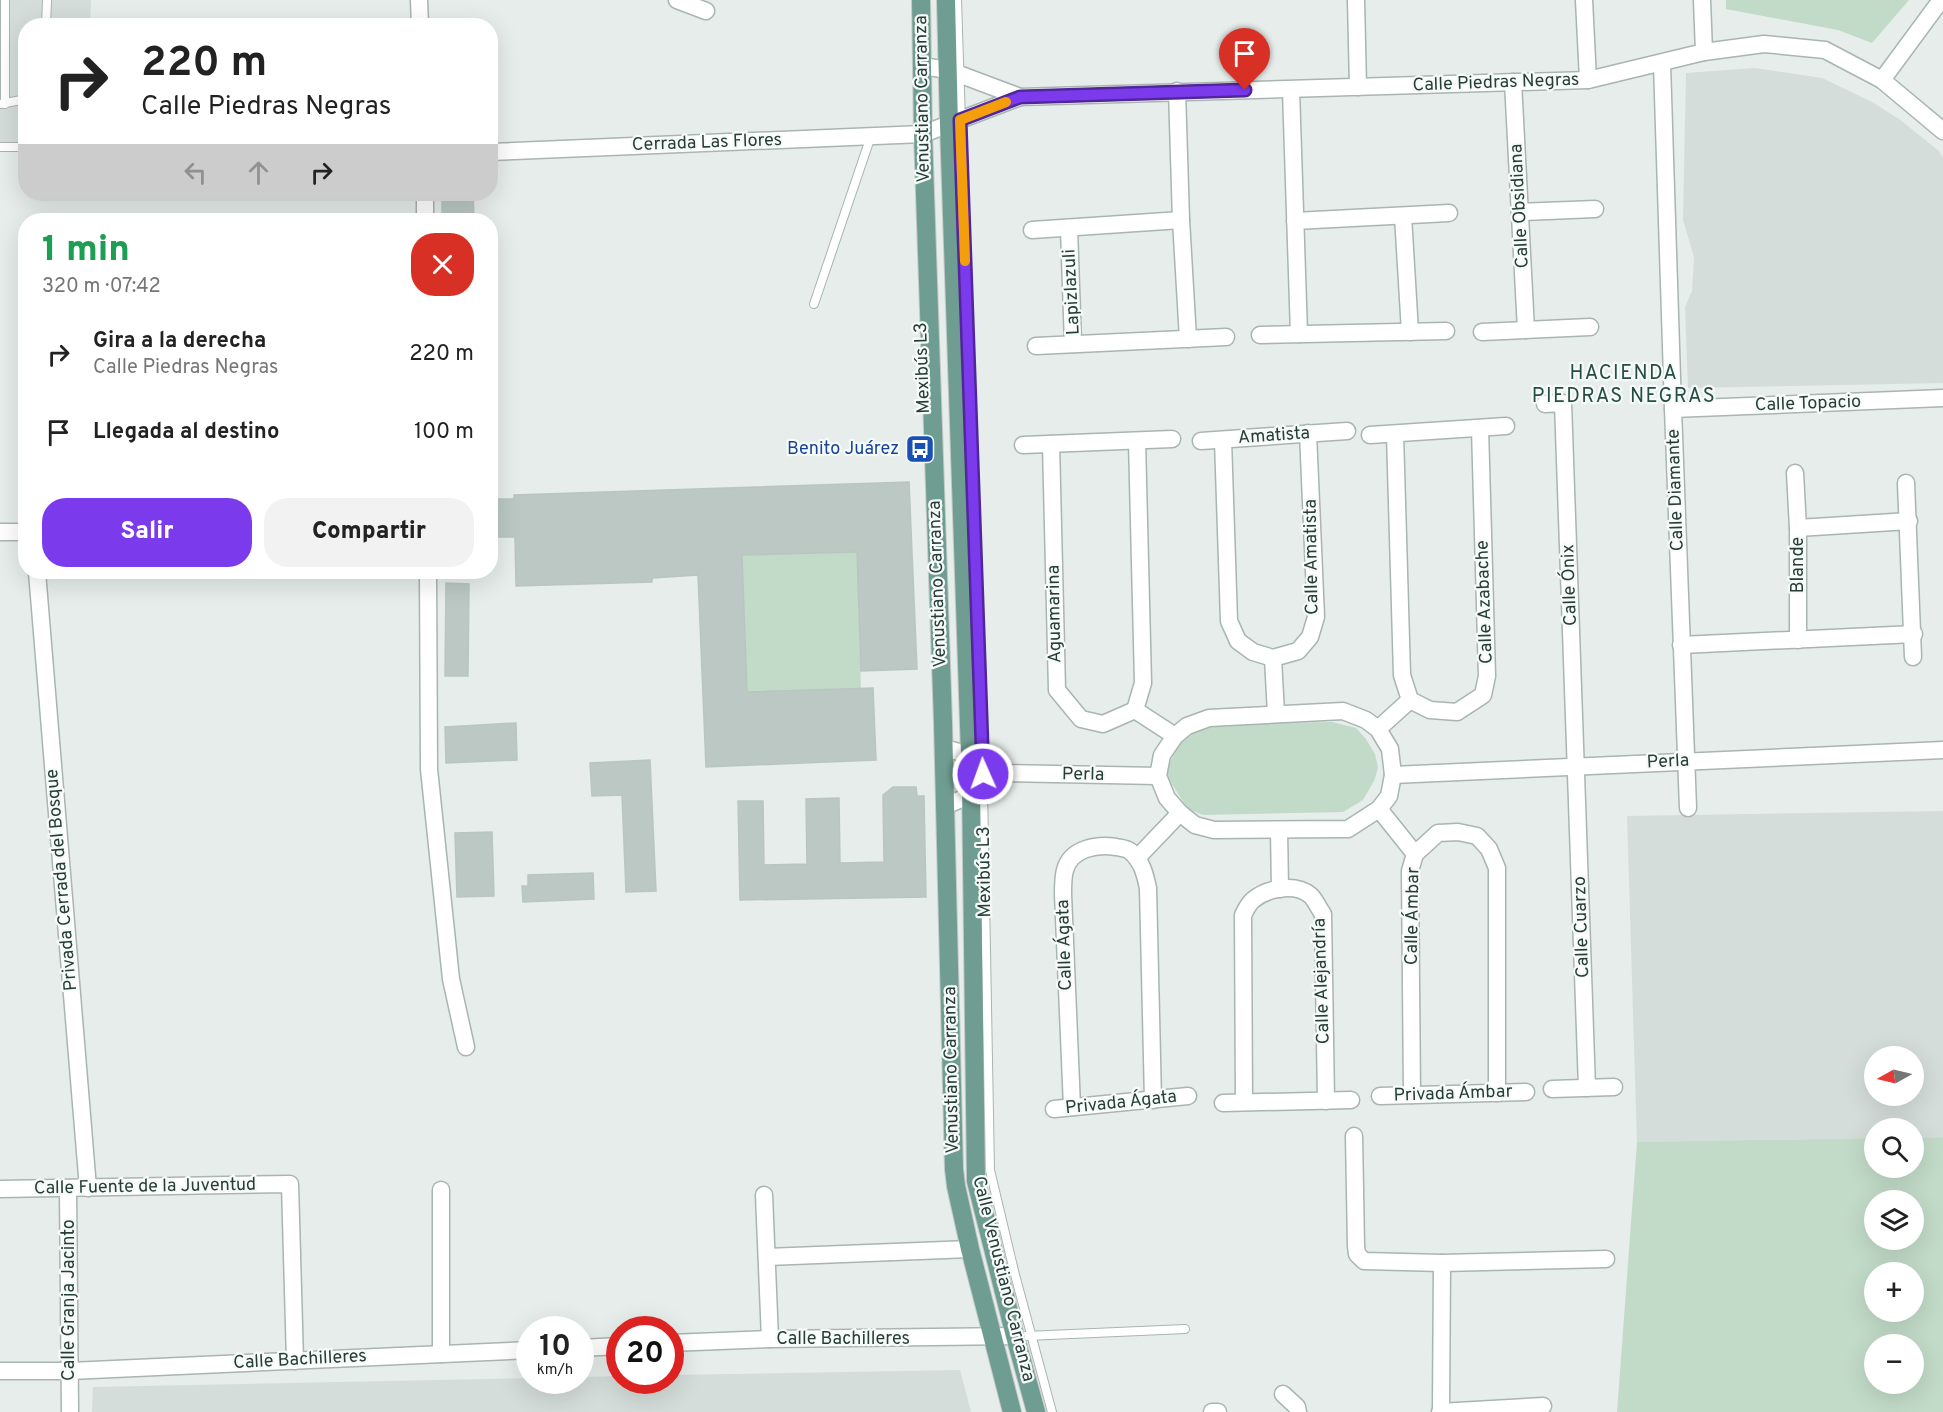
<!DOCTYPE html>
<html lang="es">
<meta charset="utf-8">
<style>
:root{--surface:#fff;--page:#f2f2f2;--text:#222;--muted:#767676;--accent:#7c3aed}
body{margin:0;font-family:Overpass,sans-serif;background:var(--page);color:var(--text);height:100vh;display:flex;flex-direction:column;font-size:22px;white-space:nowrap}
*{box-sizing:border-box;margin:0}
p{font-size:20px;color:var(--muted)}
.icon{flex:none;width:33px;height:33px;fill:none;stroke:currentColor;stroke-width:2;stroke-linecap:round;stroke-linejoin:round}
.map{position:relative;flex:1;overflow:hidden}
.sheet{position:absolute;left:18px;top:213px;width:480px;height:366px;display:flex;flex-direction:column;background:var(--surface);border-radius:24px;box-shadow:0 6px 24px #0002}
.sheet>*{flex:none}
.top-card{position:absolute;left:18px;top:18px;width:480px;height:183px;border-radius:24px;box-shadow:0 6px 24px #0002;background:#fff;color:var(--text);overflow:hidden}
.needle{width:39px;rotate:262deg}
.controls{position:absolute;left:1864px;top:1046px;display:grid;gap:12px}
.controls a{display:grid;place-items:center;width:60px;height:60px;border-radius:50%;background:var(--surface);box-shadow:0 6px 24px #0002;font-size:30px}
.speed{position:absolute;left:516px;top:1316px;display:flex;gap:12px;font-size:30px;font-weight:700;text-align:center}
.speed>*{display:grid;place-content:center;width:78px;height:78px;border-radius:50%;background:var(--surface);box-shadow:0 6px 24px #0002;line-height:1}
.speed small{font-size:15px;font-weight:400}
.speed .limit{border:9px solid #d22;background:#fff;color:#111}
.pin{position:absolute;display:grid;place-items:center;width:51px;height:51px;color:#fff;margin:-62px -26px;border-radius:50% 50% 50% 0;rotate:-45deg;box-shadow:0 0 6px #0007}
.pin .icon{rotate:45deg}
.me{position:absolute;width:66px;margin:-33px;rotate:358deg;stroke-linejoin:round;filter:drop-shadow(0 0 4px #0008)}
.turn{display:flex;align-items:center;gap:21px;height:126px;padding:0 24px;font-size:27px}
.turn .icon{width:78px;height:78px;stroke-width:2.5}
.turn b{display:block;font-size:42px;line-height:51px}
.lanes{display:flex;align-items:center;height:57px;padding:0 24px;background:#0003;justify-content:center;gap:30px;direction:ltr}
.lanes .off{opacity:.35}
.round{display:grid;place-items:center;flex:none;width:63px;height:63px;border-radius:24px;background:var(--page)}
.headline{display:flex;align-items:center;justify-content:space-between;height:102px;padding:0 24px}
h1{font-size:36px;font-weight:800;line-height:45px;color:#1e9e55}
.cta{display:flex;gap:12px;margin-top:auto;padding:12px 24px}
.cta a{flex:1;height:69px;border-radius:24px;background:var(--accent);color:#fff;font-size:24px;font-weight:800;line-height:69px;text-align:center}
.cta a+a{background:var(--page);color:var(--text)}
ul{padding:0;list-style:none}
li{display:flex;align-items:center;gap:18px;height:78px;padding:0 24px}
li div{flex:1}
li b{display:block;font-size:22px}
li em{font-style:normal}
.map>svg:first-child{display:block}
.built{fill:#d4ddd9;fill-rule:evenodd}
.green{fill:#c2dbc8;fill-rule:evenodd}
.building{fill:#bbc8c3;stroke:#b9c6c0;stroke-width:1.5}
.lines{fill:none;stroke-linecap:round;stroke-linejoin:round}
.lane-casing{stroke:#a9b5b1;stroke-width:10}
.street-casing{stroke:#a9b5b1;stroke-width:19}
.primary-casing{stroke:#c3c9c7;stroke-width:20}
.lane{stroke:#fff;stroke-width:8}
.street{stroke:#fff;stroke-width:16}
.primary{stroke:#709d91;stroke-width:18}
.route-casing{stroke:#51269a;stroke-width:15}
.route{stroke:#7c3aed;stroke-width:10}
.slow{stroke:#f59e0b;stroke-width:10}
.labels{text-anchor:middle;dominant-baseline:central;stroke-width:4.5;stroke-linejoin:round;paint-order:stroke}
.street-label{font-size:18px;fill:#273d37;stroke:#f6faf8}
.transit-label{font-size:18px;fill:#164399;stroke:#f6faf8;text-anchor:end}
.neighbourhood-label{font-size:20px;letter-spacing:1.5px;fill:#254d43;stroke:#f6faf8}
</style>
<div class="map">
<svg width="1943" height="1412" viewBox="0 0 1943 1412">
<rect width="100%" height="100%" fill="#e6edea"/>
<!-- built -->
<g class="built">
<polygon points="0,0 91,0 90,25 26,26 25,144 0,143"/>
<polygon points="1755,68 1822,78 1872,102 1899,119 1939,151 1943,158 1943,383 1688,388 1685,307 1692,291 1694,257 1683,220 1686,73"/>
<path d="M 1943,811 L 1943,1137 L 1914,1138 L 1914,1128 L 1875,1128 L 1875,1138 L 1637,1142 L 1627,816 ZM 1875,1056 L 1914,1056 L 1914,1095 L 1875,1095 Z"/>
<polygon points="960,1370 971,1412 92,1412 93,1387 529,1378 530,1380 580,1380 581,1377 619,1376 620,1380 670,1380 671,1375"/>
</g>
<!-- green -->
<g class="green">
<polygon points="1726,0 1909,0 1872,43 1838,30 1726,9"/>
<polygon points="857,552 861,689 747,692 742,555"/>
<polygon points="1332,722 1356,728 1366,739 1375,754 1378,768 1374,781 1363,800 1343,812 1203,815 1188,809 1168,778 1168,766 1183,736 1208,724"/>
<path d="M 1943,1137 L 1943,1412 L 1617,1412 L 1637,1142 L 1875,1138 L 1875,1167 L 1914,1167 L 1914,1138 ZM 1875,1200 L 1914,1200 L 1914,1239 L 1875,1239 ZM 1875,1272 L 1914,1272 L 1914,1311 L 1875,1311 ZM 1875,1344 L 1914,1344 L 1914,1383 L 1875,1383 Z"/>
</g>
<!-- building -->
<g class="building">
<polygon points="442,194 473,194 474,220 442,220"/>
<polygon points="909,482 917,669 861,671 857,552 742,555 747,692 873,688 876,760 706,767 698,575 652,578 652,582 516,586 515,537 490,537 490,499 514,499 514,495"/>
<polygon points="446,583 469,584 468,676 445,676"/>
<polygon points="516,723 517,760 446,763 445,727"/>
<polygon points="650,760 656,891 626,892 622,795 592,796 590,763"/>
<polygon points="893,787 916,787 917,796 924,796 926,897 740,900 738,801 763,801 764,865 807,864 806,799 839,798 840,863 884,862 883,795"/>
<polygon points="492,832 494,896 457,897 455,833"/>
<polygon points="593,873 594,899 523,902 522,886 528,886 528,875"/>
</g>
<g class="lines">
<!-- lane casing -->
<g class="lane-casing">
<g id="lane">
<polyline points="957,0 983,788 990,1170 1014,1271 1052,1412"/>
<polyline points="46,26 47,0"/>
<polyline points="0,104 26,99"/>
<polyline points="5,104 5,0"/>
<polyline points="0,147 26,147"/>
<polyline points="814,304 871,136"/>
<polyline points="1026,1336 1185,1329"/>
</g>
</g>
<!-- street casing -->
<g class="street-casing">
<g id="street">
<polyline points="419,0 420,26"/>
<polyline points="677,0 706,11"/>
<polyline points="1356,0 1358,87"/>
<polyline points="1584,0 1588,80"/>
<polyline points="1702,0 1704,52"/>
<polyline points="1662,64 1673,409 1688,808"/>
<polyline points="922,66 948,70 1020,97"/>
<polyline points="1882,80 1941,0"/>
<polyline points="1513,82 1526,330"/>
<polyline points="1291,90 1299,334"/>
<polyline points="1177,91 1181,220 1188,339"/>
<polyline points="490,152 923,134 1020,97 1588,80 1704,52 1764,44 1825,50 1882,80 1943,131"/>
<polyline points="425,194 425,220"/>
<polyline points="1521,212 1595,209"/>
<polyline points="1403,216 1410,332"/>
<polyline points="1295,221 1449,213"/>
<polyline points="1069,228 1073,344"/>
<polyline points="1032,230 1181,220"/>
<polyline points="1482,332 1590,327"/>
<polyline points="1260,335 1446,331"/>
<polyline points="1036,346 1226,337"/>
<polyline points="1545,404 1563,403 1587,1088"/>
<polyline points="1673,409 1943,398"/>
<polyline points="1395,434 1402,675 1410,700 1430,710 1457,712 1483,695 1487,676 1480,428"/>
<polyline points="1370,435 1506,426"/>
<polyline points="1223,440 1229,621 1238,641 1253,652 1273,658 1298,651 1310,637 1316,617 1308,433"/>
<polyline points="1201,441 1347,431"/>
<polyline points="1051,444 1057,690 1081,719 1103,724 1135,710 1143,683 1137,441"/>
<polyline points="1023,445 1172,439"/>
<polyline points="1795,473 1798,528 1798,640"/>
<polyline points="1906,483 1913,657"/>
<polyline points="1798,528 1909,521"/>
<polyline points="0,532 26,532"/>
<polyline points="37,572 88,1188"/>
<polyline points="428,572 429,769 451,979 466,1047"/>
<polyline points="1681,645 1914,634"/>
<polyline points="1273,658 1276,714"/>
<polyline points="1135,710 1175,736"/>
<polygon points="1343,711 1366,720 1378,729 1390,749 1393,775 1389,796 1379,809 1348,829 1214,830 1195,825 1180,813 1167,798 1158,776 1162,755 1175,736 1187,726 1209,718"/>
<polyline points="1378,729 1410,700"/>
<polyline points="944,748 970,755 1008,773 1158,776"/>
<polyline points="1393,775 1943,750"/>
<polyline points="945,806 971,795 1008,773"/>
<polyline points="1379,809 1415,854"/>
<polyline points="1279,830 1280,889"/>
<polyline points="1137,858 1180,813"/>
<polyline points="1552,1089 1614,1087"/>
<polyline points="1412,1095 1410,871 1415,854 1438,833 1458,832 1477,836 1489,849 1497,868 1497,1093"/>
<polyline points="1380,1096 1526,1092"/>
<path d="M 1244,1102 L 1243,915 C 1246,910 1248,904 1253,900 C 1267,888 1295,883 1310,895 C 1315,899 1319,909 1323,914 L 1326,1101"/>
<polyline points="1223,1103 1351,1100"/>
<path d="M 1072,1107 L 1063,894 C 1063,886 1063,877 1065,870 C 1071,848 1097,844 1116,847 C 1121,848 1126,848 1130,851 C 1142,861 1145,874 1148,888 L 1153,1100"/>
<polyline points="1054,1109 1188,1096"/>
<polyline points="1354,1136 1356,1246 1357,1254 1364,1261 1442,1263 1606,1259"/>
<polyline points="0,1189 290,1184 295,1361"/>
<polyline points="68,1189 70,1412"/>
<polyline points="441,1190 441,1354"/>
<polyline points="764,1195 770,1339"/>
<polyline points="767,1257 970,1249"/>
<polyline points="670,1343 770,1339 1015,1336"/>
<polyline points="580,1348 620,1346"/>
<polyline points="0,1371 70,1371 530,1350"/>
<polyline points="1283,1394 1297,1407 1298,1412"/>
<polyline points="1441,1411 1442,1263"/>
<polyline points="1212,1412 1218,1412"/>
<polyline points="1440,1412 1543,1406"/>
</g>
</g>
<!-- primary casing -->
<g class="primary-casing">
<g id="primary">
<polyline points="921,0 923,134 943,723 954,1169 956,1186 970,1249 1012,1412"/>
<polyline points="946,0 949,125 971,784 976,1181 1015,1336 1036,1412"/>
</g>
</g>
<!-- lane -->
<use href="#lane" class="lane"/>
<!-- street -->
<use href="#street" class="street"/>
<!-- primary -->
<use href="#primary" class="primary"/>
</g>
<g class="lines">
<!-- route casing -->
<g class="route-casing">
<polyline id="route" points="983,774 960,120 1020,97 1245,90"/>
</g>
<!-- route -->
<use href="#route" class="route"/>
<!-- slow -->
<polyline class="slow" points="965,261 960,120 1006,102"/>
</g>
<!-- icons -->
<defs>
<g id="bus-square" transform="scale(1.5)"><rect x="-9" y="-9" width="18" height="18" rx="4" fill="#1a4fb4" stroke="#f6faf8"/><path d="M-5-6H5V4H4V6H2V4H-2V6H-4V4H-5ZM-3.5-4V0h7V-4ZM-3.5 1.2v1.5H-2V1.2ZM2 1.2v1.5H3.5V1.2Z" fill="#fff"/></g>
</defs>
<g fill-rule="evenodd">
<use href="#bus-square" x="920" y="449"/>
</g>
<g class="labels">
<!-- street labels -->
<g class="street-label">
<text transform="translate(1496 83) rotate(-2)">Calle Piedras Negras</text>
<text transform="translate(923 99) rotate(-91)">Venustiano Carranza</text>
<text transform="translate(707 143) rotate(-2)">Cerrada Las Flores</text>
<text transform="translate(1520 206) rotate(-93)">Calle Obsidiana</text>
<text transform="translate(1072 292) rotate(-93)">Lapizlazuli</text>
<text transform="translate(923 368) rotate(-92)">Mexibús L3</text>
<text transform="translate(1808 404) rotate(-2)">Calle Topacio</text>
<text transform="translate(1274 436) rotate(-4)">Amatista</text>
<text transform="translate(1676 490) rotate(-92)">Calle Diamante</text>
<text transform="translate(1312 557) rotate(-91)">Calle Amatista</text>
<text transform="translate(1798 565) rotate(-90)">Blande</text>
<text transform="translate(938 584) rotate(-92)">Venustiano Carranza</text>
<text transform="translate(1570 585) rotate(-92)">Calle Ónix</text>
<text transform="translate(1485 602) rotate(-92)">Calle Azabache</text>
<text transform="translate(1055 614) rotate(-91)">Aguamarina</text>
<text transform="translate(1668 762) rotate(-3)">Perla</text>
<text transform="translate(1083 775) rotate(1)">Perla</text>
<text transform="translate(985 872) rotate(-91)">Mexibús L3</text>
<text transform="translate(62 880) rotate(-95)">Privada Cerrada del Bosque</text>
<text transform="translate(1413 916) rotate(-89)">Calle Ámbar</text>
<text transform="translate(1582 927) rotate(-92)">Calle Cuarzo</text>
<text transform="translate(1065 945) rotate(-92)">Calle Ágata</text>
<text transform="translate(1322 981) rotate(-92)">Calle Alejandría</text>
<text transform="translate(952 1070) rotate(-91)">Venustiano Carranza</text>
<text transform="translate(1453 1094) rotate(-2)">Privada Ámbar</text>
<text transform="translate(1121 1103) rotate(-6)">Privada Ágata</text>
<text transform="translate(145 1187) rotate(-1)">Calle Fuente de la Juventud</text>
<text transform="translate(1003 1279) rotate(76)">Calle Venustiano Carranza</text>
<text transform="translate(69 1300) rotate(-90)">Calle Granja Jacinto</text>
<text x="843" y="1339">Calle Bachilleres</text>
<text transform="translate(300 1360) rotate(-3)">Calle Bachilleres</text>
</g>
<!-- transit labels -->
<g class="transit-label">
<text x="899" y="449">Benito Juárez</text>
</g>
<!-- neighbourhood labels -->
<g class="neighbourhood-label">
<text x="1624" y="374">HACIENDA<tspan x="1624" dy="23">PIEDRAS NEGRAS</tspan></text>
</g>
</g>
</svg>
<div class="controls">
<a><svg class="needle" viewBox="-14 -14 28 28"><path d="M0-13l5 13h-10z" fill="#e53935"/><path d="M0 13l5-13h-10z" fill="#767676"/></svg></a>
<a><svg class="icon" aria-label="search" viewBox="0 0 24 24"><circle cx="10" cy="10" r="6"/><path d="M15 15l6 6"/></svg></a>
<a><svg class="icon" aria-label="layers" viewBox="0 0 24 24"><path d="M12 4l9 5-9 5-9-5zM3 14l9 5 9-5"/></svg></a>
<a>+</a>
<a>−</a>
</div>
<div class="speed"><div>10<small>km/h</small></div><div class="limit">20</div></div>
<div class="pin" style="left:1245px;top:90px;background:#d93025"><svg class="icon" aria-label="arrive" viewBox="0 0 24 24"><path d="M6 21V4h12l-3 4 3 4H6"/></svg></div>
<svg class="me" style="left:983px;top:774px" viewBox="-20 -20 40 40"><circle r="17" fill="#7c3aed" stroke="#fff" stroke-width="3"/><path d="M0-11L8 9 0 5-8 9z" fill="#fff"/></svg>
<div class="top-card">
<div class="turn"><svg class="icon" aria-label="right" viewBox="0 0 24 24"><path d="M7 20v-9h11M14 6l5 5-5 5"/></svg><div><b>220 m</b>Calle Piedras Negras</div></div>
<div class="lanes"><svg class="icon off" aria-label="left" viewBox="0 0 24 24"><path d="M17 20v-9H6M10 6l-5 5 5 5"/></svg><svg class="icon off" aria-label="ahead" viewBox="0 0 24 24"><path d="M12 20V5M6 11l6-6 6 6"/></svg><svg class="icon" aria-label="right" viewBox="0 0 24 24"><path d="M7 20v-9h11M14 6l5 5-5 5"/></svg></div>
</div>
<section class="sheet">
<div class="headline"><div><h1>1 min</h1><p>320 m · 07:42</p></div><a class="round" style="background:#d93025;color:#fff"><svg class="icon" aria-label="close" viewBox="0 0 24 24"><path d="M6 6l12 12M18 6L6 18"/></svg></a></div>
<ul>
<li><svg class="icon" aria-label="right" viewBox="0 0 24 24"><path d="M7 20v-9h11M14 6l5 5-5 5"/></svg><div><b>Gira a la derecha</b><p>Calle Piedras Negras</p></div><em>220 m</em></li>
<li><svg class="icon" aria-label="arrive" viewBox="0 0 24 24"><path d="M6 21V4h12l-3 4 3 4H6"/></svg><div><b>Llegada al destino</b></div><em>100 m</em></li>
</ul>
<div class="cta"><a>Salir</a><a>Compartir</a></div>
</section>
</div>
